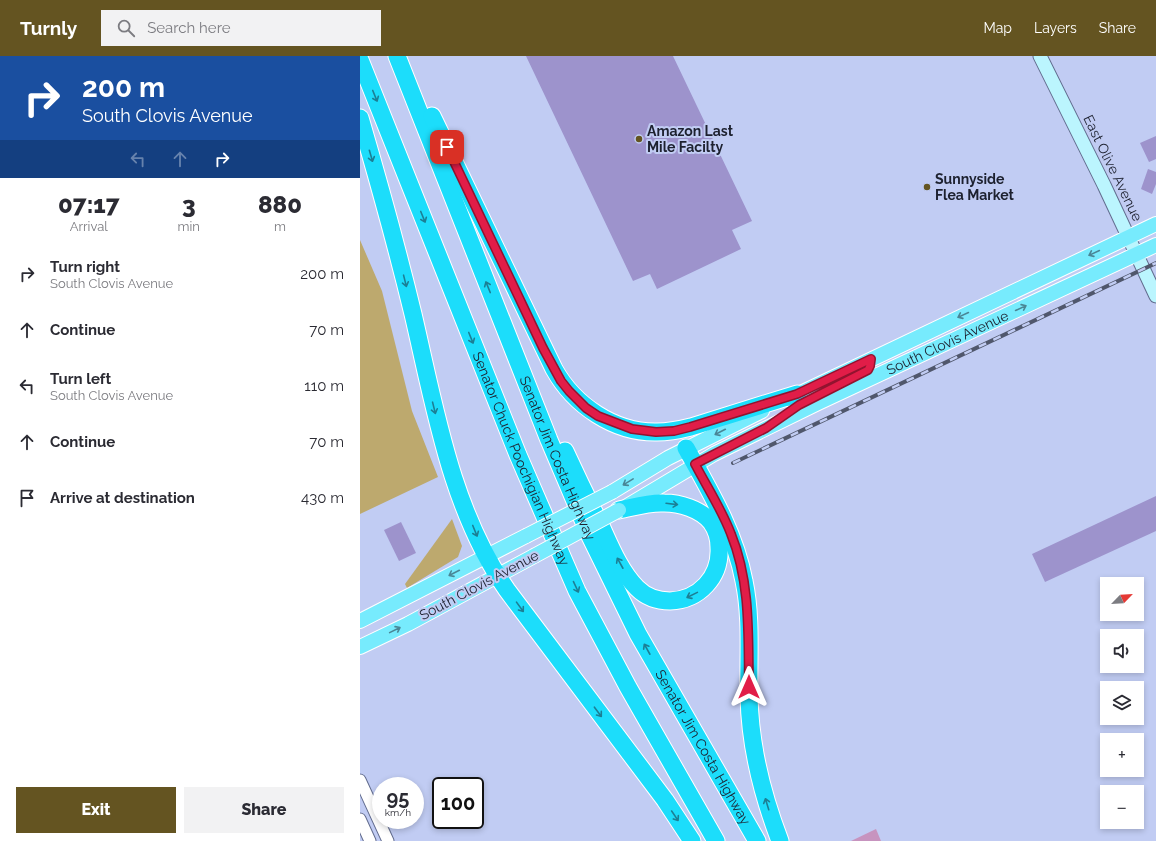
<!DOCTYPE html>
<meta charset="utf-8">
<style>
:root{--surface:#fff;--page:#f2f2f3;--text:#2b2b33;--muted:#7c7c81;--accent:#645421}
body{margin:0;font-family:Raleway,sans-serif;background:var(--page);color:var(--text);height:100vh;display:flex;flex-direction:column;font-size:15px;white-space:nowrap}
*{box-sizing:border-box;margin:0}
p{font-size:13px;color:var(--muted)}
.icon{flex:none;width:22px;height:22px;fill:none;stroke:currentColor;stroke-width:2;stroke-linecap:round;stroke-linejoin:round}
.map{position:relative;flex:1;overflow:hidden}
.details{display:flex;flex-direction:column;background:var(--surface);width:360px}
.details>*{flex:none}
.guide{background:#1a4fa0;color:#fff;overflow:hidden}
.needle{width:26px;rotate:65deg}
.fabs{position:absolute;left:740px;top:521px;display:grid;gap:8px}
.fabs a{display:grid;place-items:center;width:44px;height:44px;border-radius:0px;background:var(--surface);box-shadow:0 2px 6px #0003;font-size:20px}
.speed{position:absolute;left:12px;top:721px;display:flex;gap:8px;font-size:20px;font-weight:700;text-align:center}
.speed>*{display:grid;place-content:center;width:52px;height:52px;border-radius:50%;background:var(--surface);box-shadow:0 2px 6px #0003;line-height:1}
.speed small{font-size:10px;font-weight:400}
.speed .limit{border:2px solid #111;border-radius:6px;background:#fff;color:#111}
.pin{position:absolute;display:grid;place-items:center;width:34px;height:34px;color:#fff;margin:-17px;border-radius:8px;box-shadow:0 2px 6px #0006}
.me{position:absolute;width:44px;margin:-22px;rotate:0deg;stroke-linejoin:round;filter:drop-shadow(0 0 3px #0008)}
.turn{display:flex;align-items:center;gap:14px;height:84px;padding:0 16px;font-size:18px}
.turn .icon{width:52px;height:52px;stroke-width:2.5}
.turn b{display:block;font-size:28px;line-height:34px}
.lanes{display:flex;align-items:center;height:38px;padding:0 16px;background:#0003;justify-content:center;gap:20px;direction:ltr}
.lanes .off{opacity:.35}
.eta{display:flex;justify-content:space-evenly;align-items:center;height:68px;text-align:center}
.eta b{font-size:24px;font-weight:800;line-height:28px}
.cta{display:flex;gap:8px;margin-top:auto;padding:8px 16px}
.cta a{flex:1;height:46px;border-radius:0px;background:var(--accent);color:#fff;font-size:16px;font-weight:800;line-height:46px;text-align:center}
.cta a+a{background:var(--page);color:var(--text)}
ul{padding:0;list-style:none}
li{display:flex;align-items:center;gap:12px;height:56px;padding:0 16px}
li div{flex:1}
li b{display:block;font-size:15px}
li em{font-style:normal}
header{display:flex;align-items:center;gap:24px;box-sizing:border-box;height:56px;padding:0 20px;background:var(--accent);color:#fff}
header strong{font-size:19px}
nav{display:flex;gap:22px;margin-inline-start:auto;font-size:14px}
.search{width:280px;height:36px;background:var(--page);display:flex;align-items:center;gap:10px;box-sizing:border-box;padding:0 14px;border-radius:0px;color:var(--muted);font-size:15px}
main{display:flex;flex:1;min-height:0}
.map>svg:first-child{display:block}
.green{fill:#bda96e}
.water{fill:#c794bf}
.building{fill:#9d93cc}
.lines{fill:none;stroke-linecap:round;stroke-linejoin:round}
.tertiary-casing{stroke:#626c8e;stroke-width:13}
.secondary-casing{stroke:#626c8e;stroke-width:15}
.primary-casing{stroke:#fff;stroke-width:16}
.motorway-casing{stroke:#fff;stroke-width:19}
.tertiary{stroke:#fff;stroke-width:11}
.secondary{stroke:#bbf5fe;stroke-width:13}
.primary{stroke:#77ebfd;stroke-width:14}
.motorway{stroke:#1cddfb;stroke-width:17}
.rail-casing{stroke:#50576c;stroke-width:4}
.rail{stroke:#c1ccf3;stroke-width:2.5;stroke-dasharray:8;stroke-linecap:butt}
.primary-bridge-casing{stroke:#fff;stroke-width:16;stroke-linecap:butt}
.primary-bridge{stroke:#77ebfd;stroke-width:14}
.oneway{stroke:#1c7f95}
.oneway2{stroke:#4a8696}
.route-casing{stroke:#92132f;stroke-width:10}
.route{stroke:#e11d48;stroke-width:7}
.poi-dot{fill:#645421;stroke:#c1ccf3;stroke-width:1.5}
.labels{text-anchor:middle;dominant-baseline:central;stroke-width:4;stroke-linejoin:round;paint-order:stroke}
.poi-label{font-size:14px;font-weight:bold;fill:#1d212f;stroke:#c1ccf3;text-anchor:start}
.street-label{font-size:14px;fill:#1d212f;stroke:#c1ccf3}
</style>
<header>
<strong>Turnly</strong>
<div class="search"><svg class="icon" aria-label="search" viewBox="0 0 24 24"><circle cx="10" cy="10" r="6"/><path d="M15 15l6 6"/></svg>Search here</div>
<nav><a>Map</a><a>Layers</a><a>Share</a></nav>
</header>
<main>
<section class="details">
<div class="guide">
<div class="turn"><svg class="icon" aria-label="right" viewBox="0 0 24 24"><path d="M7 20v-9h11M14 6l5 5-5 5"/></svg><div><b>200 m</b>South Clovis Avenue</div></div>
<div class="lanes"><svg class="icon off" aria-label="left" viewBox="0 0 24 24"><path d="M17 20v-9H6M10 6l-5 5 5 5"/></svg><svg class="icon off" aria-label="ahead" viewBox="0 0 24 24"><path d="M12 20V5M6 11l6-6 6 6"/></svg><svg class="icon" aria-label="right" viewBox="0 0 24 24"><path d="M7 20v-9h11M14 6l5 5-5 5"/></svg></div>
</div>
<div class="eta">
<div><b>07:17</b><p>Arrival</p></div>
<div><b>3</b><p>min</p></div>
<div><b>880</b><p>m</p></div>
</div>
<ul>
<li><svg class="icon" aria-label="right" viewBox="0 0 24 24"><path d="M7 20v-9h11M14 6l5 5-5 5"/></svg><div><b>Turn right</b><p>South Clovis Avenue</p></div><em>200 m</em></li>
<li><svg class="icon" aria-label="ahead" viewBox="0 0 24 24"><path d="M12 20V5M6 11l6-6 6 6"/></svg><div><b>Continue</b></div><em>70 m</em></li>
<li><svg class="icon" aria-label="left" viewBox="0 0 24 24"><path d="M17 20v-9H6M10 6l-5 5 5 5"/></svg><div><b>Turn left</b><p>South Clovis Avenue</p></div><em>110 m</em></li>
<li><svg class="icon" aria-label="ahead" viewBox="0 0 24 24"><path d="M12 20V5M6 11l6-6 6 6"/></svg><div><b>Continue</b></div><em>70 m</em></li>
<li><svg class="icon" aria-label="arrive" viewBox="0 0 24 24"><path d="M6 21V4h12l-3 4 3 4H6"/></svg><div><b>Arrive at destination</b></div><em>430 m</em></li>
</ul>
<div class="cta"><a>Exit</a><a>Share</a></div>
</section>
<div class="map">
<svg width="796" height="785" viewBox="0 0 796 785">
<rect width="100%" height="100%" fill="#c1ccf3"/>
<!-- green -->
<g class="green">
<polygon points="0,184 22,235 52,355 78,421 0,458"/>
<polygon points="92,463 102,490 98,501 47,532 45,528"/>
</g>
<!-- water -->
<polygon class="water" points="516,773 521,785 491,785"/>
<!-- building -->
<g class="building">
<polygon points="166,0 313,0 392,165 372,174 381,193 297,233 290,218 273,225"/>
<polygon points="796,80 796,103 789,106 780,87"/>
<polygon points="788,113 796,116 796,128 792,138 781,133"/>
<polygon points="796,440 796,475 685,526 672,498"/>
<polygon points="41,466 56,497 39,505 24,474"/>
</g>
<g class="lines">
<!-- tertiary casing -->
<g class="tertiary-casing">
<g id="tertiary">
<polyline points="0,724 28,785"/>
<polyline points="0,763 10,785"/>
</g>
</g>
<!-- secondary casing -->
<g class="secondary-casing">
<polyline id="secondary" points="680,0 744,129 796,240"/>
</g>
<!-- primary casing -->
<g class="primary-casing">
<g id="primary">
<polyline points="428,343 796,168"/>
<polyline points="252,436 308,402 402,355"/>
<path id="s1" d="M 267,450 L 354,398 L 458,347 L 796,189"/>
<polyline points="0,565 166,480"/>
<polyline points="0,591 48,568 174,500"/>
</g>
</g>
<!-- motorway casing -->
<g class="motorway-casing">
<g id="motorway">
<path id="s2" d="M 37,0 L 189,384 L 229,478 L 278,578 L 397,785"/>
<path id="s3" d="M 0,4 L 158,399 L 217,535 L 268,631 L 356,785"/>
<path d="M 72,60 L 194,313 C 214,349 254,377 297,376 C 308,376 319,374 331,371 L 437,338"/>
<path d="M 0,62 C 19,127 37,192 53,258 C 75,352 91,453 147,534 L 305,744 L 332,785"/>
<path d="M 326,392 C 350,435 375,477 384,525 C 392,563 388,602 389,640 C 390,691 402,738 420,785"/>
<path d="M 205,395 C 217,421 229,446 242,472 C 251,492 261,516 277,532 C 286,541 297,545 310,545 C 339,544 361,521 359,491 C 359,483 356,473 351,466 C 340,453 320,447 304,447 C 289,446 274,451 259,454"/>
</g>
</g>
<!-- tertiary -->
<use href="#tertiary" class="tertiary"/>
<!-- secondary -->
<use href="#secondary" class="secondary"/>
<!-- primary -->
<use href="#primary" class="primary"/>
<!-- motorway -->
<use href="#motorway" class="motorway"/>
<!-- rail casing -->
<g class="rail-casing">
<polyline id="rail" points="373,407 796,207"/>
</g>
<!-- rail -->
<use href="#rail" class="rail"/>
<!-- primary-bridge casing -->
<g class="primary-bridge-casing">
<g id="primary-bridge">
<polyline points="166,480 252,436"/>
<polyline points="174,500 259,454"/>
</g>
</g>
<!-- primary-bridge -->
<use href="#primary-bridge" class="primary-bridge"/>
</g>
<!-- one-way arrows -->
<defs><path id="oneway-shaft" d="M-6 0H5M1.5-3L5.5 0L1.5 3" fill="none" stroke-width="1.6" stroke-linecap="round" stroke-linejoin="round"/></defs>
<g class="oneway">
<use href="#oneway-shaft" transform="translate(15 40) rotate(68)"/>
<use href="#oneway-shaft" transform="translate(11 100) rotate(74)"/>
<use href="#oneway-shaft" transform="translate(63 161) rotate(68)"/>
<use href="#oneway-shaft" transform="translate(45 225) rotate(76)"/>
<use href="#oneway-shaft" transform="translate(128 231) rotate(-112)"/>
<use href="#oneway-shaft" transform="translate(111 282) rotate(68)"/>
<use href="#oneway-shaft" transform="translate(74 352) rotate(76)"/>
<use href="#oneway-shaft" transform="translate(312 448) rotate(7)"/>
<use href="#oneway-shaft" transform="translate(115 475) rotate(68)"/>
<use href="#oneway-shaft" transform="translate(260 507) rotate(-119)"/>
<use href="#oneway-shaft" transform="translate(216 531) rotate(65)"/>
<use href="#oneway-shaft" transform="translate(332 539) rotate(154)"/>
<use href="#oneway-shaft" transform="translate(160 551) rotate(54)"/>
<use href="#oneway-shaft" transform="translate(287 593) rotate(-119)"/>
<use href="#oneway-shaft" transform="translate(238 656) rotate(53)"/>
<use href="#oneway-shaft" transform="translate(407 748) rotate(-107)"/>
<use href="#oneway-shaft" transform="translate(315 760) rotate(56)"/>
</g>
<g class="oneway2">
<use href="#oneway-shaft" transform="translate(734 197) rotate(155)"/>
<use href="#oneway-shaft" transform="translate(661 252) rotate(-25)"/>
<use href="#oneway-shaft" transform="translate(603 259) rotate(155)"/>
<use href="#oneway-shaft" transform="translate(360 376) rotate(153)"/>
<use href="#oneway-shaft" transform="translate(268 426) rotate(149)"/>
<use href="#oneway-shaft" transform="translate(94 517) rotate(153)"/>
<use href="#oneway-shaft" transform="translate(35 574) rotate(-26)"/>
</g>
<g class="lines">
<!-- route casing -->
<g class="route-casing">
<path id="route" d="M 87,91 L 183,292 L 201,325 L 209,335 L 226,352 L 238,360 L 272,373 L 296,376 L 314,375 L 330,371 L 437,338 L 511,303 L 510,310 L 508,314 L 439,349 L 406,372 L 335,408 C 347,431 362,454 371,478 C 391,527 388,580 389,631"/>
</g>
<!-- route -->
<use href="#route" class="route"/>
</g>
<!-- markers -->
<g class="poi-dot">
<circle cx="279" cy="83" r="4"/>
<circle cx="567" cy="131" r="4"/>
</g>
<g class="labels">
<!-- poi labels -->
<g class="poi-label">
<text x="287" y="75">Amazon Last<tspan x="287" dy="16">Mile Facilty</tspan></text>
<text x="575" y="123">Sunnyside<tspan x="575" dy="16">Flea Market</tspan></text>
</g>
<!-- street labels -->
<g class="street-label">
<text transform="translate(753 112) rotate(64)">East Olive Avenue</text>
<text stroke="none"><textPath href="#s1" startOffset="360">South Clovis Avenue</textPath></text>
<text stroke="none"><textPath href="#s3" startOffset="430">Senator Chuck Poochigian Highway</textPath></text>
<text stroke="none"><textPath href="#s2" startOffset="433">Senator Jim Costa Highway</textPath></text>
<text transform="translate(119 529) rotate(-28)">South Clovis Avenue</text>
<text stroke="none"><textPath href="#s2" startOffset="757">Senator Jim Costa Highway</textPath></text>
</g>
</g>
</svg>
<div class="fabs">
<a><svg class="needle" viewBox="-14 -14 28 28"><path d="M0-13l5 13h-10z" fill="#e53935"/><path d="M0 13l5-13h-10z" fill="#7c7c81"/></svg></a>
<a><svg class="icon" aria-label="sound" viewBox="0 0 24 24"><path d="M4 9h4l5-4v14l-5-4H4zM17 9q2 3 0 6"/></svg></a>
<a><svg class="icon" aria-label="layers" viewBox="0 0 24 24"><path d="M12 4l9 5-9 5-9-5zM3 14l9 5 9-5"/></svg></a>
<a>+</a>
<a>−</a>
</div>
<div class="speed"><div>95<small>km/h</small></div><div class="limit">100</div></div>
<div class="pin" style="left:87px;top:91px;background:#d93025"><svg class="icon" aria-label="arrive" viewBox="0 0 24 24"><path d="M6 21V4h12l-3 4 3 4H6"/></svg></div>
<svg class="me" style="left:389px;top:631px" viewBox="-20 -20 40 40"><path d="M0-17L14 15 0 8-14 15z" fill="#e11d48" stroke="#fff" stroke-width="4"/></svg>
</div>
</main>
